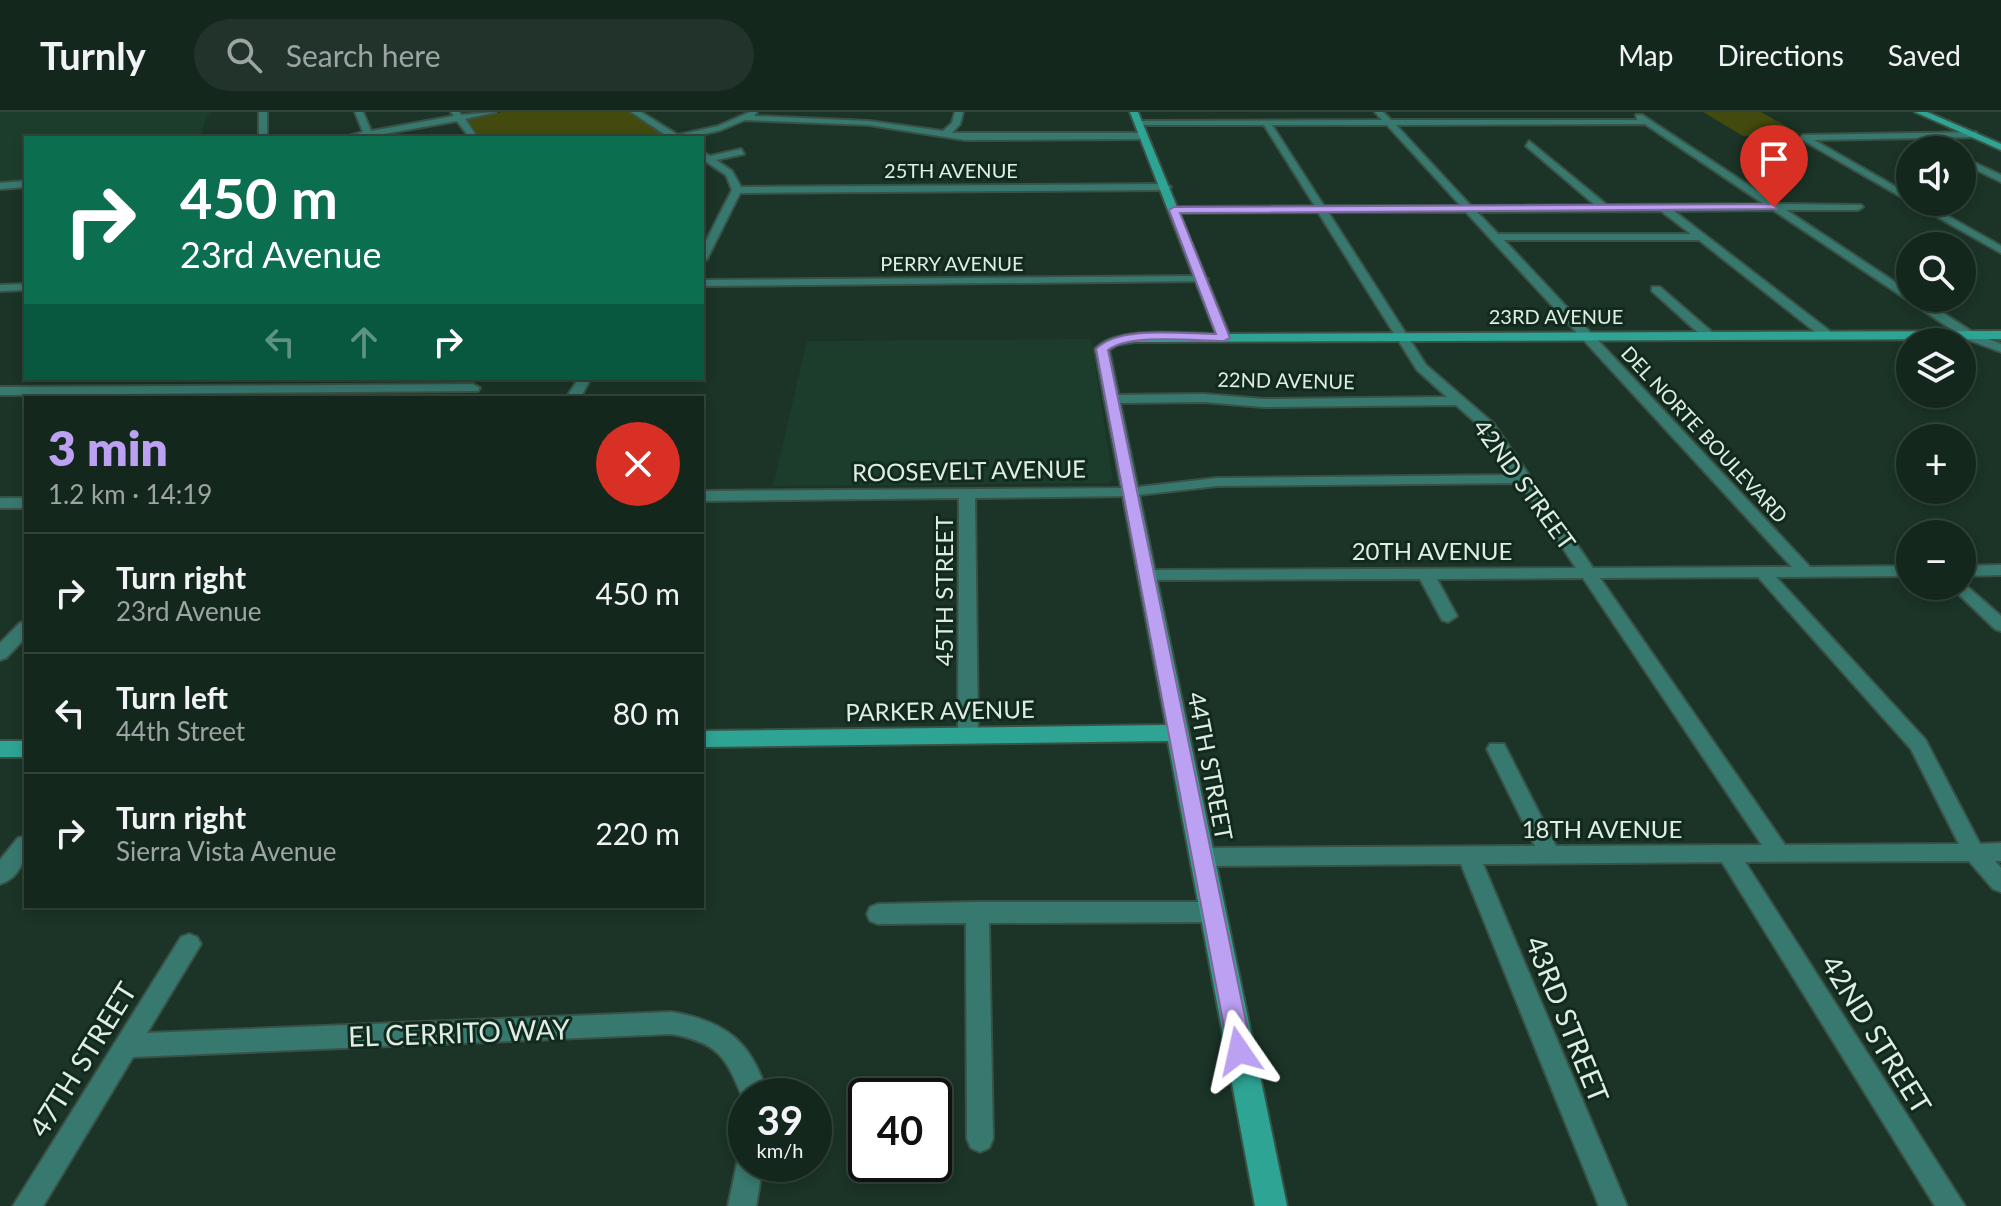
<!DOCTYPE html>
<meta charset="utf-8">
<style>
:root{--surface:#14271d;--page:#21332a;--text:#f1f3f6;--muted:#9da5a4;--line:#33443b;--accent:#bca0f2}
body{margin:0;font-family:Lato,sans-serif;background:var(--page);color:var(--text);height:100vh;display:flex;flex-direction:column;font-size:30px;white-space:nowrap}
*{box-sizing:border-box;margin:0}
p{font-size:26px;color:var(--muted)}
.icon{flex:none;width:44px;height:44px;fill:none;stroke:currentColor;stroke-width:2;stroke-linecap:round;stroke-linejoin:round}
.map{position:relative;flex:1;overflow:hidden}
.sheet{position:absolute;left:24px;top:284px;width:680px;height:512px;display:flex;flex-direction:column;background:var(--surface);border-radius:0px;box-shadow:0 4px 12px #0003,0 0 0 2px var(--line)}
.sheet>*{flex:none}
.top-card{position:absolute;left:24px;top:24px;width:680px;height:244px;border-radius:0px;box-shadow:0 4px 12px #0003,0 0 0 2px var(--line);background:#0b6e4f;color:#fff;overflow:hidden}
.controls{position:absolute;left:1896px;top:24px;display:grid;gap:16px}
.controls a{display:grid;place-items:center;width:80px;height:80px;border-radius:50%;background:var(--surface);box-shadow:0 4px 12px #0003,0 0 0 2px var(--line);font-size:40px}
.speed{position:absolute;left:728px;top:966px;display:flex;gap:16px;font-size:40px;font-weight:700;text-align:center}
.speed>*{display:grid;place-content:center;width:104px;height:104px;border-radius:50%;background:var(--surface);box-shadow:0 4px 12px #0003,0 0 0 2px var(--line);line-height:1}
.speed small{font-size:20px;font-weight:400}
.speed .limit{border:4px solid #111;border-radius:12px;background:#fff;color:#111}
.pin{position:absolute;display:grid;place-items:center;width:68px;height:68px;color:#fff;margin:-82px -34px;border-radius:50% 50% 50% 0;rotate:-45deg;box-shadow:0 0 8px #0007}
.pin .icon{rotate:45deg}
.me{position:absolute;width:88px;margin:-44px;rotate:349deg;stroke-linejoin:round;filter:drop-shadow(0 0 6px #0008)}
.turn{display:flex;align-items:center;gap:28px;height:168px;padding:0 24px;font-size:36px}
.turn .icon{width:104px;height:104px;stroke-width:2.5}
.turn b{display:block;font-size:56px;line-height:68px}
.lanes{display:flex;align-items:center;height:76px;padding:0 24px;background:#0003;justify-content:center;gap:40px;direction:ltr}
.lanes .off{opacity:.35}
.round{display:grid;place-items:center;flex:none;width:84px;height:84px;border-radius:42px;background:var(--page)}
.overview{display:flex;align-items:center;justify-content:space-between;height:136px;padding:0 24px}
h1{font-size:48px;font-weight:800;line-height:60px;color:var(--accent)}
ul{padding:0;list-style:none}
li{display:flex;align-items:center;gap:24px;height:120px;padding:0 24px;border-top:2px solid var(--line)}
li div{flex:1}
li b{display:block;font-size:30px}
li em{font-style:normal}
header{display:flex;align-items:center;gap:48px;box-sizing:border-box;height:112px;padding:0 40px;background:var(--surface);border-bottom:2px solid var(--line)}
header strong{font-size:38px}
nav{display:flex;gap:44px;margin-inline-start:auto;font-size:28px}
.search{width:560px;height:72px;background:var(--page);display:flex;align-items:center;gap:20px;box-sizing:border-box;padding:0 28px;border-radius:44px;color:var(--muted);font-size:30px}
.map>svg:first-child{display:block}
.built{fill:#1d3d2c}
.green{fill:#434a0e}
.lines{fill:none;stroke-linecap:round;stroke-linejoin:round}
.street-casing{stroke:#3a5245;stroke-width:4}
.secondary-casing{stroke:#3a5245;stroke-width:4}
.street{fill:#38796f;fill-rule:evenodd}
.secondary{fill:#2ea494;fill-rule:evenodd}
.route{fill:#bca0f2;stroke:#7a689d;stroke-width:2}
.labels{text-anchor:middle;dominant-baseline:central;stroke-width:6;stroke-linejoin:round;paint-order:stroke}
.far-street-label{font-size:20px;fill:#dfede5;stroke:#112a1d}
.street-label{font-size:24px;fill:#dfede5;stroke:#112a1d}
.near-street-label{font-size:28px;fill:#dfede5;stroke:#112a1d}
</style>
<header>
<strong>Turnly</strong>
<div class="search"><svg class="icon" aria-label="search" viewBox="0 0 24 24"><circle cx="10" cy="10" r="6"/><path d="M15 15l6 6"/></svg>Search here</div>
<nav><a>Map</a><a>Directions</a><a>Saved</a></nav>
</header>
<div class="map">
<svg width="2001" height="1094" viewBox="0 0 2001 1094">
<rect width="100%" height="100%" fill="#1b3427"/>
<!-- built -->
<g class="built">
<polygon points="0,0 212,0 205,9 201,26 26,26 26,69 0,72"/>
<polygon points="1091,227 1113,368 1109,371 773,374 807,229"/>
</g>
<!-- green -->
<g class="green">
<polygon points="502,0 630,0 667,24 481,26 467,8"/>
<polygon points="1703,0 1761,0 1800,22 1743,24"/>
</g>
<g class="lines">
<!-- street casing -->
<g class="street-casing">
<g id="street">
<rect x="259" y="0" width="8" height="26"/>
<polygon points="355,0 363,0 371,19 454,4 451,0 459,0 461,3 496,0 465,7 478,26 470,26 457,9 372,24 373,26 342,26 363,20"/>
<polygon points="631,0 641,0 678,23 718,14 750,0 757,0 754,4 869,9 943,19 952,11 955,0 963,0 960,12 952,21 1144,21 1148,24 1144,27 965,28 869,13 745,8 721,18 688,26 670,26"/>
<path d="M 1375,0 L 1383,0 L 1391,8 L 1637,8 L 1636,3 L 1642,3 L 1777,92 L 1861,93 L 1863,95 L 1858,98 L 1786,98 L 1910,180 L 1910,186 L 1920,186 L 1974,221 L 2001,232 L 2001,240 L 1966,227 L 1773,98 L 1674,99 L 1831,220 L 1831,226 L 1823,226 L 1699,128 L 1504,128 L 1810,455 L 1910,454 L 1910,464 L 1776,465 L 1925,627 L 1980,732 L 2001,731 L 2001,749 L 1995,749 L 2001,756 L 2001,780 L 1993,777 L 1969,749 L 1745,750 L 1965,1094 L 1935,1094 L 1722,750 L 1483,752 L 1627,1094 L 1599,1094 L 1461,752 L 1203,754 L 1195,751 L 1192,745 L 1195,739 L 1203,736 L 1535,734 L 1487,637 L 1490,632 L 1504,632 L 1556,734 L 1762,733 L 1583,466 L 1437,467 L 1457,504 L 1448,510 L 1442,508 L 1420,467 L 1147,468 L 1139,463 L 1147,458 L 1576,456 L 1520,371 L 1217,374 L 1130,384 L 975,386 L 978,624 L 975,629 L 961,629 L 958,624 L 959,386 L 702,389 L 702,379 L 1130,376 L 1217,366 L 1514,363 L 1483,317 L 1456,293 L 1263,295 L 1204,290 L 1111,291 L 1104,287 L 1111,283 L 1204,282 L 1263,287 L 1447,285 L 1417,258 L 1318,100 L 1174,101 L 1169,98 L 1174,95 L 1315,94 L 1264,13 L 1139,13 L 1135,11 L 1139,9 L 1382,8 ZM 1645,12 L 1764,92 L 1607,93 L 1529,29 L 1526,34 L 1595,93 L 1471,94 L 1396,13 ZM 1272,13 L 1387,13 L 1461,94 L 1324,94 ZM 1661,99 L 1691,122 L 1498,122 L 1477,100 ZM 1328,100 L 1466,100 L 1792,455 L 1593,456 L 1493,311 L 1426,253 ZM 1758,465 L 1911,637 L 1959,732 L 1785,733 L 1600,466 Z"/>
<polygon points="1976,20 1979,25 1814,28 1910,83 1910,90 1799,26 1803,23"/>
<polygon points="741,37 744,42 716,48 732,59 741,75 1166,72 1171,75 1166,78 740,81 707,147 702,150 702,137 732,78 726,63 702,47 702,40 710,44"/>
<polygon points="1962,45 2001,63 2001,70 1962,51"/>
<polygon points="26,69 26,75 0,77 0,71"/>
<polygon points="1911,90 1923,90 2001,134 2001,141"/>
<polygon points="1202,164 1208,167 1206,169 702,174 702,168"/>
<polygon points="26,172 26,178 0,179 0,173"/>
<polygon points="1652,175 1660,175 1712,220 1712,226 1704,226 1652,179"/>
<polygon points="579,266 591,266 580,286 566,286"/>
<polygon points="473,272 480,276 478,279 0,283 0,275"/>
<rect x="0" y="386" width="26" height="10"/>
<polygon points="2001,453 2001,463 1962,464 1962,454"/>
<polygon points="1962,470 2001,504 2001,519 1995,517 1950,474 1962,474"/>
<polygon points="26,509 26,525 6,546 0,548 0,531 20,511"/>
<path d="M 26,724 C 26,744 22,765 0,772 L 0,748 L 18,726 Z"/>
<polygon points="977,790 1211,790 1219,793 1222,800 1219,807 1211,810 989,811 993,1027 989,1036 980,1040 971,1036 967,1027 966,811 878,812 870,809 867,802 870,795 878,792"/>
<path d="M 189,822 L 197,825 L 201,832 L 147,921 L 671,900 C 726,909 752,930 768,984 L 746,984 L 746,993 C 727,949 723,931 671,922 L 133,945 L 43,1094 L 13,1094 L 181,825 Z"/>
<polygon points="746,1040 746,1052 763,1052 756,1094 728,1094 739,1042"/>
</g>
</g>
<!-- secondary casing -->
<g class="secondary-casing">
<g id="secondary">
<path d="M 1130,0 L 1138,0 L 1229,222 L 2001,219 L 2001,227 L 1135,230 L 1116,233 L 1109,238 L 1287,1094 L 1255,1094 L 1168,629 L 702,635 L 702,619 L 1166,613 L 1095,237 C 1118,213 1184,222 1216,222 Z"/>
<polygon points="1915,0 1927,0 2001,32 2001,38"/>
<rect x="0" y="629" width="26" height="16"/>
</g>
</g>
<!-- street -->
<use href="#street" class="street"/>
<!-- secondary -->
<use href="#secondary" class="secondary"/>
</g>
<!-- route -->
<path class="route" d="M 1774,92 L 1777,97 L 1180,101 L 1230,226 L 1224,229 C 1195,229 1130,221 1108,238 L 1252,939 L 1248,947 L 1239,950 L 1230,947 L 1096,237 C 1119,213 1184,222 1216,222 L 1169,98 L 1174,95 Z"/>
<g class="labels">
<!-- far-street labels -->
<g class="far-street-label">
<text x="951" y="58">25TH AVENUE</text>
<text x="952" y="151">PERRY AVENUE</text>
<text x="1556" y="204">23RD AVENUE</text>
<text transform="translate(1286 268) rotate(1)">22ND AVENUE</text>
<text transform="translate(1705 322) rotate(47)">DEL NORTE BOULEVARD</text>
</g>
<!-- street labels -->
<g class="street-label">
<text transform="translate(969 358) rotate(-1)">ROOSEVELT AVENUE</text>
<text transform="translate(1525 372) rotate(54)">42ND STREET</text>
<text x="1432" y="438">20TH AVENUE</text>
<text transform="translate(943 479) rotate(-90)">45TH STREET</text>
<text transform="translate(940 598) rotate(-1)">PARKER AVENUE</text>
<text transform="translate(1211 654) rotate(79)">44TH STREET</text>
<text x="1602" y="716">18TH AVENUE</text>
</g>
<!-- near-street labels -->
<g class="near-street-label">
<text transform="translate(1568 907) rotate(68)">43RD STREET</text>
<text transform="translate(459 920) rotate(-2)">EL CERRITO WAY</text>
<text transform="translate(1877 922) rotate(58)">42ND STREET</text>
<text transform="translate(82 947) rotate(-58)">47TH STREET</text>
</g>
</g>
</svg>
<div class="controls">
<a><svg class="icon" aria-label="sound" viewBox="0 0 24 24"><path d="M4 9h4l5-4v14l-5-4H4zM17 9q2 3 0 6"/></svg></a>
<a><svg class="icon" aria-label="search" viewBox="0 0 24 24"><circle cx="10" cy="10" r="6"/><path d="M15 15l6 6"/></svg></a>
<a><svg class="icon" aria-label="layers" viewBox="0 0 24 24"><path d="M12 4l9 5-9 5-9-5zM3 14l9 5 9-5"/></svg></a>
<a>+</a>
<a>−</a>
</div>
<div class="speed"><div>39<small>km/h</small></div><div class="limit">40</div></div>
<div class="pin" style="left:1774px;top:95px;background:#d93025"><svg class="icon" aria-label="arrive" viewBox="0 0 24 24"><path d="M6 21V4h12l-3 4 3 4H6"/></svg></div>
<svg class="me" style="left:1239px;top:939px" viewBox="-20 -20 40 40"><path d="M0-17L14 15 0 8-14 15z" fill="#bca0f2" stroke="#fff" stroke-width="4"/></svg>
<div class="top-card">
<div class="turn"><svg class="icon" aria-label="right" viewBox="0 0 24 24"><path d="M7 20v-9h11M14 6l5 5-5 5"/></svg><div><b>450 m</b>23rd Avenue</div></div>
<div class="lanes"><svg class="icon off" aria-label="left" viewBox="0 0 24 24"><path d="M17 20v-9H6M10 6l-5 5 5 5"/></svg><svg class="icon off" aria-label="ahead" viewBox="0 0 24 24"><path d="M12 20V5M6 11l6-6 6 6"/></svg><svg class="icon" aria-label="right" viewBox="0 0 24 24"><path d="M7 20v-9h11M14 6l5 5-5 5"/></svg></div>
</div>
<section class="sheet">
<div class="overview"><div><h1>3 min</h1><p>1.2 km · 14:19</p></div><a class="round" style="background:#d93025;color:#fff"><svg class="icon" aria-label="close" viewBox="0 0 24 24"><path d="M6 6l12 12M18 6L6 18"/></svg></a></div>
<ul>
<li><svg class="icon" aria-label="right" viewBox="0 0 24 24"><path d="M7 20v-9h11M14 6l5 5-5 5"/></svg><div><b>Turn right</b><p>23rd Avenue</p></div><em>450 m</em></li>
<li><svg class="icon" aria-label="left" viewBox="0 0 24 24"><path d="M17 20v-9H6M10 6l-5 5 5 5"/></svg><div><b>Turn left</b><p>44th Street</p></div><em>80 m</em></li>
<li><svg class="icon" aria-label="right" viewBox="0 0 24 24"><path d="M7 20v-9h11M14 6l5 5-5 5"/></svg><div><b>Turn right</b><p>Sierra Vista Avenue</p></div><em>220 m</em></li>
</ul>
</section>
</div>
